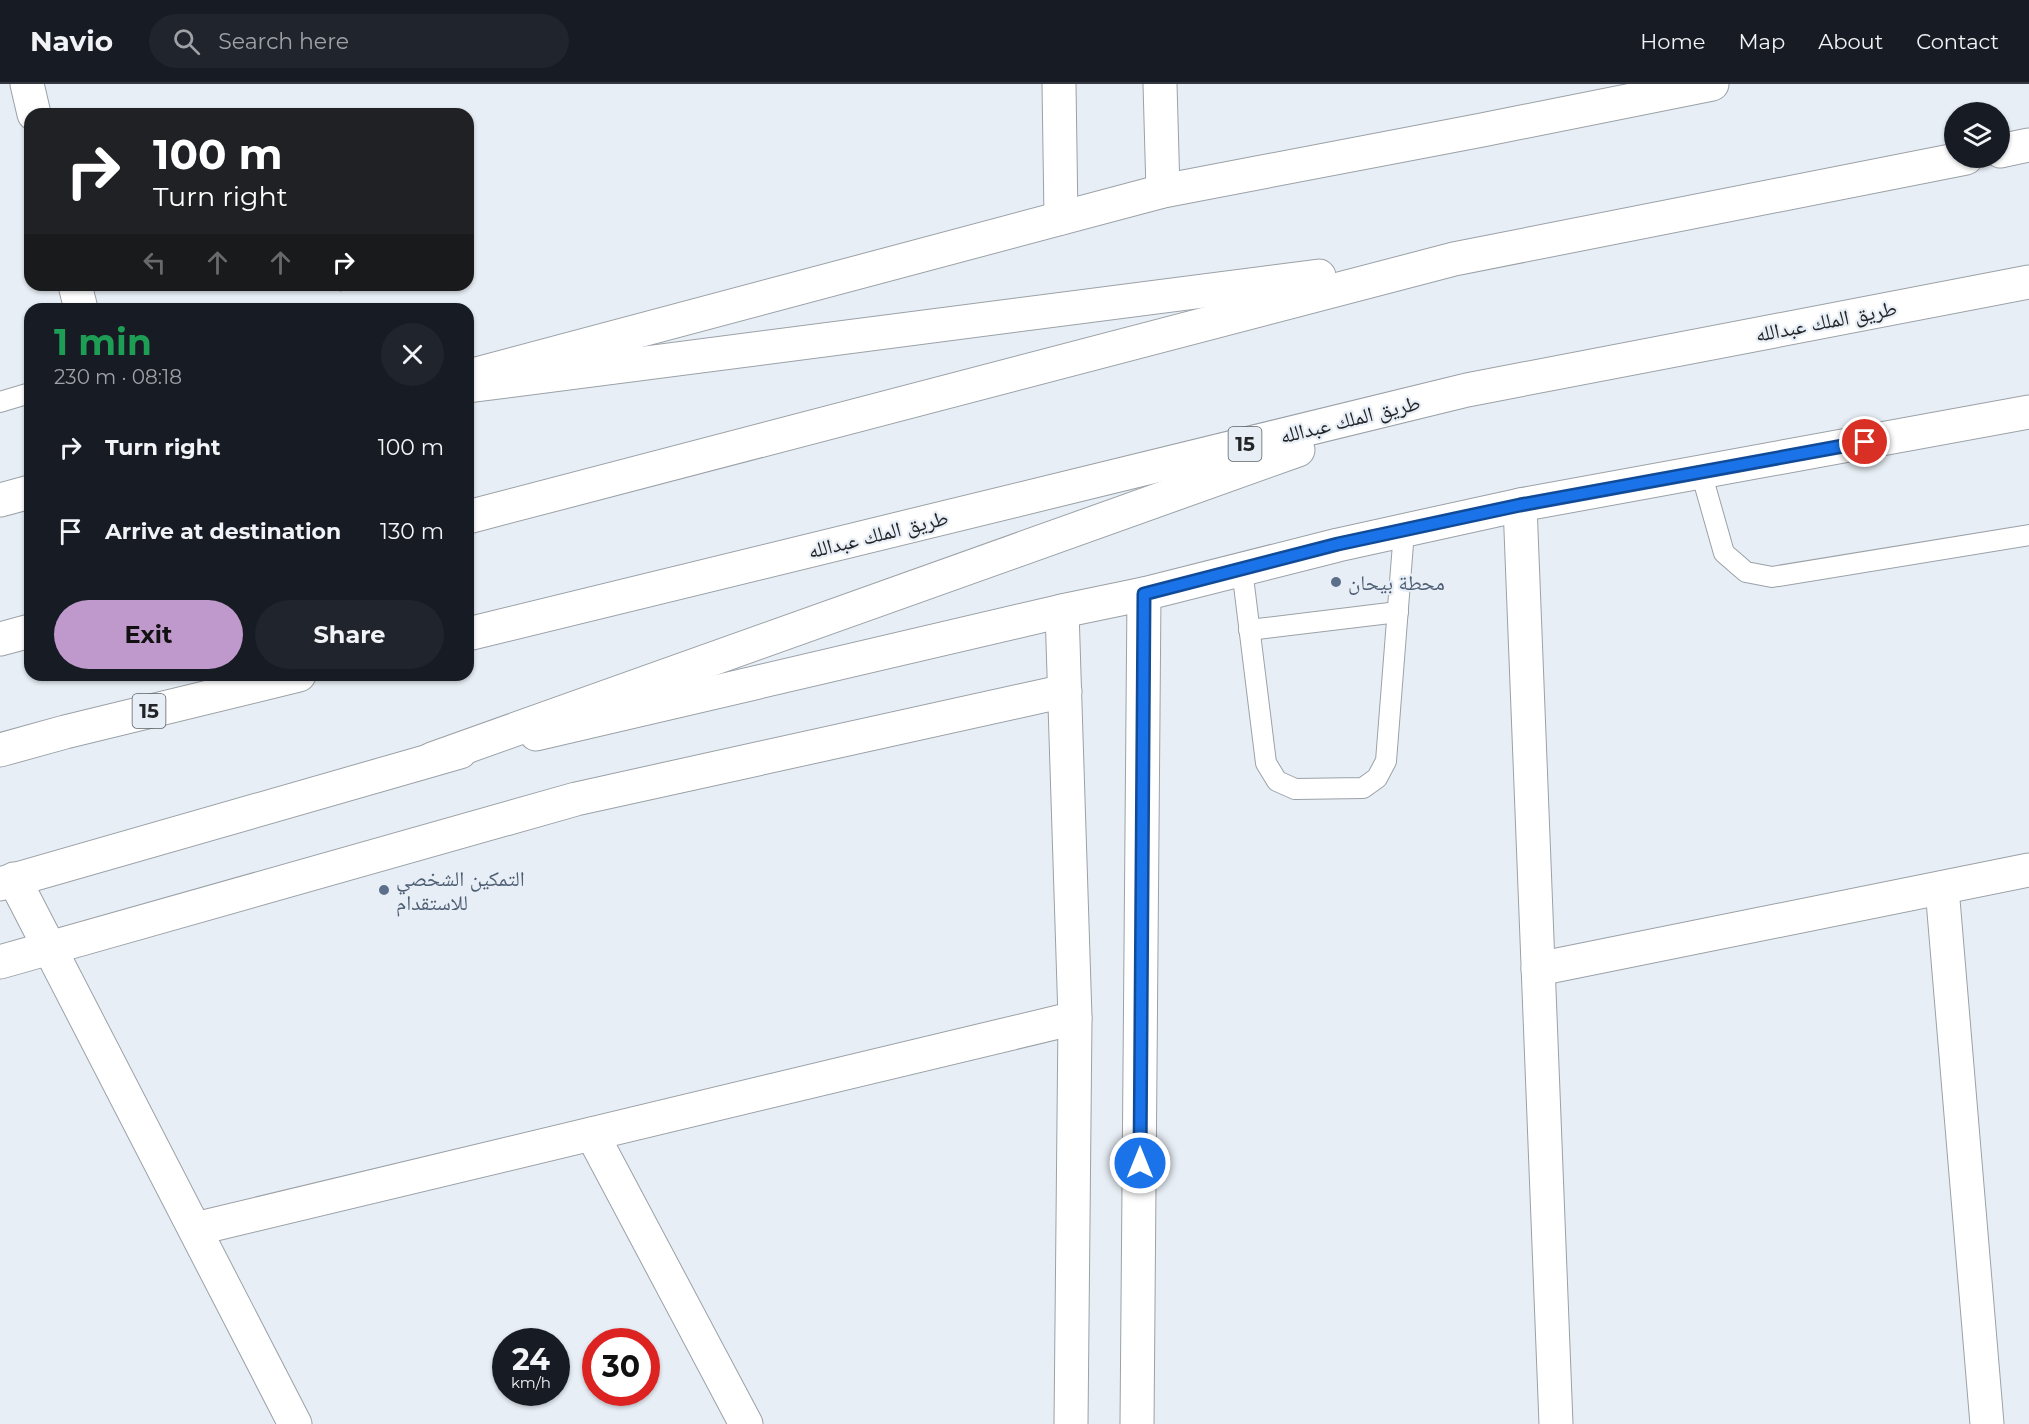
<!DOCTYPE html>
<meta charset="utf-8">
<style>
:root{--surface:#171b24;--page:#20242c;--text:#f1f3f6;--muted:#9ea1a6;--line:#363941;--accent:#bf99cc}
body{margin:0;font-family:Montserrat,"Noto Naskh Arabic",sans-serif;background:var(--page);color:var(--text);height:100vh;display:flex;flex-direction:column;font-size:22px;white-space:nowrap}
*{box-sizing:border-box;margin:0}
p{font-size:20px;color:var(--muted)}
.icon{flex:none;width:33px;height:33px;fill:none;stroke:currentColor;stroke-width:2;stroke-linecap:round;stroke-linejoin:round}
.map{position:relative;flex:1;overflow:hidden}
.sheet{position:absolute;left:24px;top:219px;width:450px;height:378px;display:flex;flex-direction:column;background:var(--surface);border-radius:18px;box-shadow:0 2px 4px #0004}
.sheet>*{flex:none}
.guide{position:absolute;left:24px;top:24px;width:450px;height:183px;border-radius:18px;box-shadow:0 2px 4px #0004;background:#202124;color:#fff;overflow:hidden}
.buttons{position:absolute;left:1944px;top:18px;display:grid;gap:12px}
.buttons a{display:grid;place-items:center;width:66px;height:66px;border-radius:50%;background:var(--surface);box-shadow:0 2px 4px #0004;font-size:30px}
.speed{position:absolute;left:492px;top:1244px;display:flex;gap:12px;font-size:30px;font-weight:700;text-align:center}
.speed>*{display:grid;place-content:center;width:78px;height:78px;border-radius:50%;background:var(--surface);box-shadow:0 2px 4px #0004;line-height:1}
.speed small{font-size:15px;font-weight:400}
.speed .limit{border:9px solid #d22;background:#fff;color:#111}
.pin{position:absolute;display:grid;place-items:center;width:51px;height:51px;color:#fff;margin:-26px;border:3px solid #fff;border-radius:50%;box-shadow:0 2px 6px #0007}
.me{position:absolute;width:66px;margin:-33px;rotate:0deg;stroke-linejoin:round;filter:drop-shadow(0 0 4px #0008)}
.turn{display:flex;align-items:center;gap:21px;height:126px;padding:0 30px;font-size:27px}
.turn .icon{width:78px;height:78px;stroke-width:2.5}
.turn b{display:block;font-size:42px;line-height:51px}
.lanes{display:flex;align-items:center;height:57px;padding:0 30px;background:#0003;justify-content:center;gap:30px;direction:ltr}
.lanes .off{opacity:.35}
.round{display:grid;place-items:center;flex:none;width:63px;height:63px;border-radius:32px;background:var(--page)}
.summary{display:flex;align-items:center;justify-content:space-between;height:102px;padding:0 30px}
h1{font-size:36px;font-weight:700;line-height:45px;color:#1e9e55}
.cta{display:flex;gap:12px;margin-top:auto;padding:12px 30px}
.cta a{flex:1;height:69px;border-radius:36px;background:var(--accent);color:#111;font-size:24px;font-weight:700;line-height:69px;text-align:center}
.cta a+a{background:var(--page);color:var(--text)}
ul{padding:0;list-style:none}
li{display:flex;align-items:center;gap:18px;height:84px;padding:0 30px}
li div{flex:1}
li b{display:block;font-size:22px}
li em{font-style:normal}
header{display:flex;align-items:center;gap:36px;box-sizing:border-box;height:84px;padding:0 30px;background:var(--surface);border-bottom:2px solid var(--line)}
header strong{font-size:28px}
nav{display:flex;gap:33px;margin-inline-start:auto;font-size:21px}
.search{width:420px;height:54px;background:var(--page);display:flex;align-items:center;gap:15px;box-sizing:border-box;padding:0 21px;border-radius:33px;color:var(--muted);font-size:22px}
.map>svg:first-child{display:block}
.building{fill:#beb6bc}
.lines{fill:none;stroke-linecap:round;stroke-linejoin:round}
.lane-casing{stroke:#9ba1a7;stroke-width:22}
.street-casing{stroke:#9ba1a7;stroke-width:35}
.secondary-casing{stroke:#9ba1a7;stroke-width:35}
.highway-casing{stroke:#9ba1a7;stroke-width:35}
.lane{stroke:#fff;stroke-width:20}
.street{stroke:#fff;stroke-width:33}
.secondary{stroke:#fff;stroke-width:33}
.highway{stroke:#fff;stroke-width:33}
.route-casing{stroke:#114b97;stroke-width:15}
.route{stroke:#1a73e8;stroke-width:10}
.service-dot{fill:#5c6f8a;stroke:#e7eef5;stroke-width:2}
.labels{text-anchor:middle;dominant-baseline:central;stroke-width:4.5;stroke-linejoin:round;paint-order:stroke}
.shield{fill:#e7eef5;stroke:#5d6165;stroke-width:1.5}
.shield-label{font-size:20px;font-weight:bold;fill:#222427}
.street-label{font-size:21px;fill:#222427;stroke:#e7eef5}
.service-label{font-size:21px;fill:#4e5e75;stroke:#e7eef5;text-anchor:start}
</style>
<header>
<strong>Navio</strong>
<div class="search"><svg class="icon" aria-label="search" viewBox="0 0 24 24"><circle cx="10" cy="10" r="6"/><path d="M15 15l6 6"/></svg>Search here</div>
<nav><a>Home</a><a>Map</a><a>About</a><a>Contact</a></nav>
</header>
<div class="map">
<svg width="2029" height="1340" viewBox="0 0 2029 1340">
<rect width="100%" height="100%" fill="#e7eef5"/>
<!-- building -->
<polygon class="building" points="338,201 358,201 340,208"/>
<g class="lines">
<!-- lane casing -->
<g class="lane-casing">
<g id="lane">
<polyline points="0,318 30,309"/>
<polyline points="1701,388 1724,469 1746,488 1772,493 2029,451"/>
<polyline points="1242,485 1266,679 1277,697 1295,705 1363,704 1377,694 1386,677 1404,447"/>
<polyline points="1249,546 1398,528"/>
</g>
</g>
<!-- street casing -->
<g class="street-casing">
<g id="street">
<polyline points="27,0 34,30"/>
<polyline points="1059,0 1061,134"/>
<polyline points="1160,0 1163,107"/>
<polyline points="75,201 81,225"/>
<polyline points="1520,421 1556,1340"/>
<polyline points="1062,527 1075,934 1071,1340"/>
<polyline points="14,795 295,1340"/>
<polyline points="1942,804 1987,1340"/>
<polyline points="0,878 576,715 1065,607"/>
<polyline points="1538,885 2029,786"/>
<polyline points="592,1050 746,1340"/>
<polyline points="195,1145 1075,934"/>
<polyline points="1137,1340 1144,510"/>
</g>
</g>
<!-- secondary casing -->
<g class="secondary-casing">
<g id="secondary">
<polyline points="473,291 1163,107 1482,46 1712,0"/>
<polyline points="0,416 30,408"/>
<polyline points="536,650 1062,527 1144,510 1338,461 1520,421 2029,328"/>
<polyline points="0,800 460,668"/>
</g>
</g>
<!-- highway casing -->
<g class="highway-casing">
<g id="highway">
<polyline points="2000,67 2029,61"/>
<polyline points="468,302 1319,192"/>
<polyline points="468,433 1454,175 1966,74"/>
<polyline points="468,550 1467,306 2029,198"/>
<polyline points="0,555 30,547"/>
<polyline points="0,666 65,648 299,591"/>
<polyline points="432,675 1298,366"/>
</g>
</g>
<!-- lane -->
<use href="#lane" class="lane"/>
<!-- street -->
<use href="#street" class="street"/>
<!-- secondary -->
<use href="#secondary" class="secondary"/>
<!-- highway -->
<use href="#highway" class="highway"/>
</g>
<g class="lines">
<!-- route casing -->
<g class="route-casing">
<polyline id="route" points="1140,1079 1144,510 1338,460 1520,421 1865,358"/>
</g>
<!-- route -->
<use href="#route" class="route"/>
</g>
<!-- markers -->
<g class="service-dot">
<circle cx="1336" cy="498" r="6"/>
<circle cx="384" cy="806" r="6"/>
</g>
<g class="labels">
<!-- shield labels -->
<g class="shield">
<rect x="1228.5" y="343" width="33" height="34" rx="4.5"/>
<rect x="132.5" y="610" width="33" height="34" rx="4.5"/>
</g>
<g class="shield-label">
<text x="1245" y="360">15</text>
<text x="149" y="627">15</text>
</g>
<!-- street labels -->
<g class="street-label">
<text transform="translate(1826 237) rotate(-11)">طريق الملك عبدالله</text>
<text transform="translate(1350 335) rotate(-14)">طريق الملك عبدالله</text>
<text transform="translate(878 450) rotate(-14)">طريق الملك عبدالله</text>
</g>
<!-- service labels -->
<g class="service-label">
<text x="1348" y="498">محطة بيحان</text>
<text x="396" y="794">التمكين الشخصي<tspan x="396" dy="24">للاستقدام</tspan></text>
</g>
</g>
</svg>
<div class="buttons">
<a><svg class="icon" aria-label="layers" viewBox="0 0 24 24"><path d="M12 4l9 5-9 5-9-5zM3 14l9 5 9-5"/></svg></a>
</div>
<div class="speed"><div>24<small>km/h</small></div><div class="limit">30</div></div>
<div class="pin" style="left:1865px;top:358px;background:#d93025"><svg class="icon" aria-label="arrive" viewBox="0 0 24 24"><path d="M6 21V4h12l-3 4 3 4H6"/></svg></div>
<svg class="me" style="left:1140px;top:1079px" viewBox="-20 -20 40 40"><circle r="17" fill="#1a73e8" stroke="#fff" stroke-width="3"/><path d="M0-11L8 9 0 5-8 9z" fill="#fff"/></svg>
<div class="guide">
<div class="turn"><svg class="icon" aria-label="right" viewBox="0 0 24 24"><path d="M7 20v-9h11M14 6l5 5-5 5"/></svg><div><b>100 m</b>Turn right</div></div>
<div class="lanes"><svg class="icon off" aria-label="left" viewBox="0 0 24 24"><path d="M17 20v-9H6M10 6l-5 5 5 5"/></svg><svg class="icon off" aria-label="ahead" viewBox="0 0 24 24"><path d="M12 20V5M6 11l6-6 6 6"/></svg><svg class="icon off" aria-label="ahead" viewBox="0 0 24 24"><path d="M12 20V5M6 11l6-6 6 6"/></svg><svg class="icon" aria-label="right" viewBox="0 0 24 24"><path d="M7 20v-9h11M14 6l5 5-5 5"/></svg></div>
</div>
<section class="sheet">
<div class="summary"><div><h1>1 min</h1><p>230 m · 08:18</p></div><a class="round"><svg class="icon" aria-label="close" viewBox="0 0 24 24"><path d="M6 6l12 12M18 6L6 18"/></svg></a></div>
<ul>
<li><svg class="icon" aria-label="right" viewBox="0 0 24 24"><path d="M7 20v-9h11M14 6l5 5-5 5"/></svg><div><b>Turn right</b></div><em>100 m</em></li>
<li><svg class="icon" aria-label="arrive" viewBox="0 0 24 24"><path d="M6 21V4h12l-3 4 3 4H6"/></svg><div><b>Arrive at destination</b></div><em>130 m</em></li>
</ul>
<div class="cta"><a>Exit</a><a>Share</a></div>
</section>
</div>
